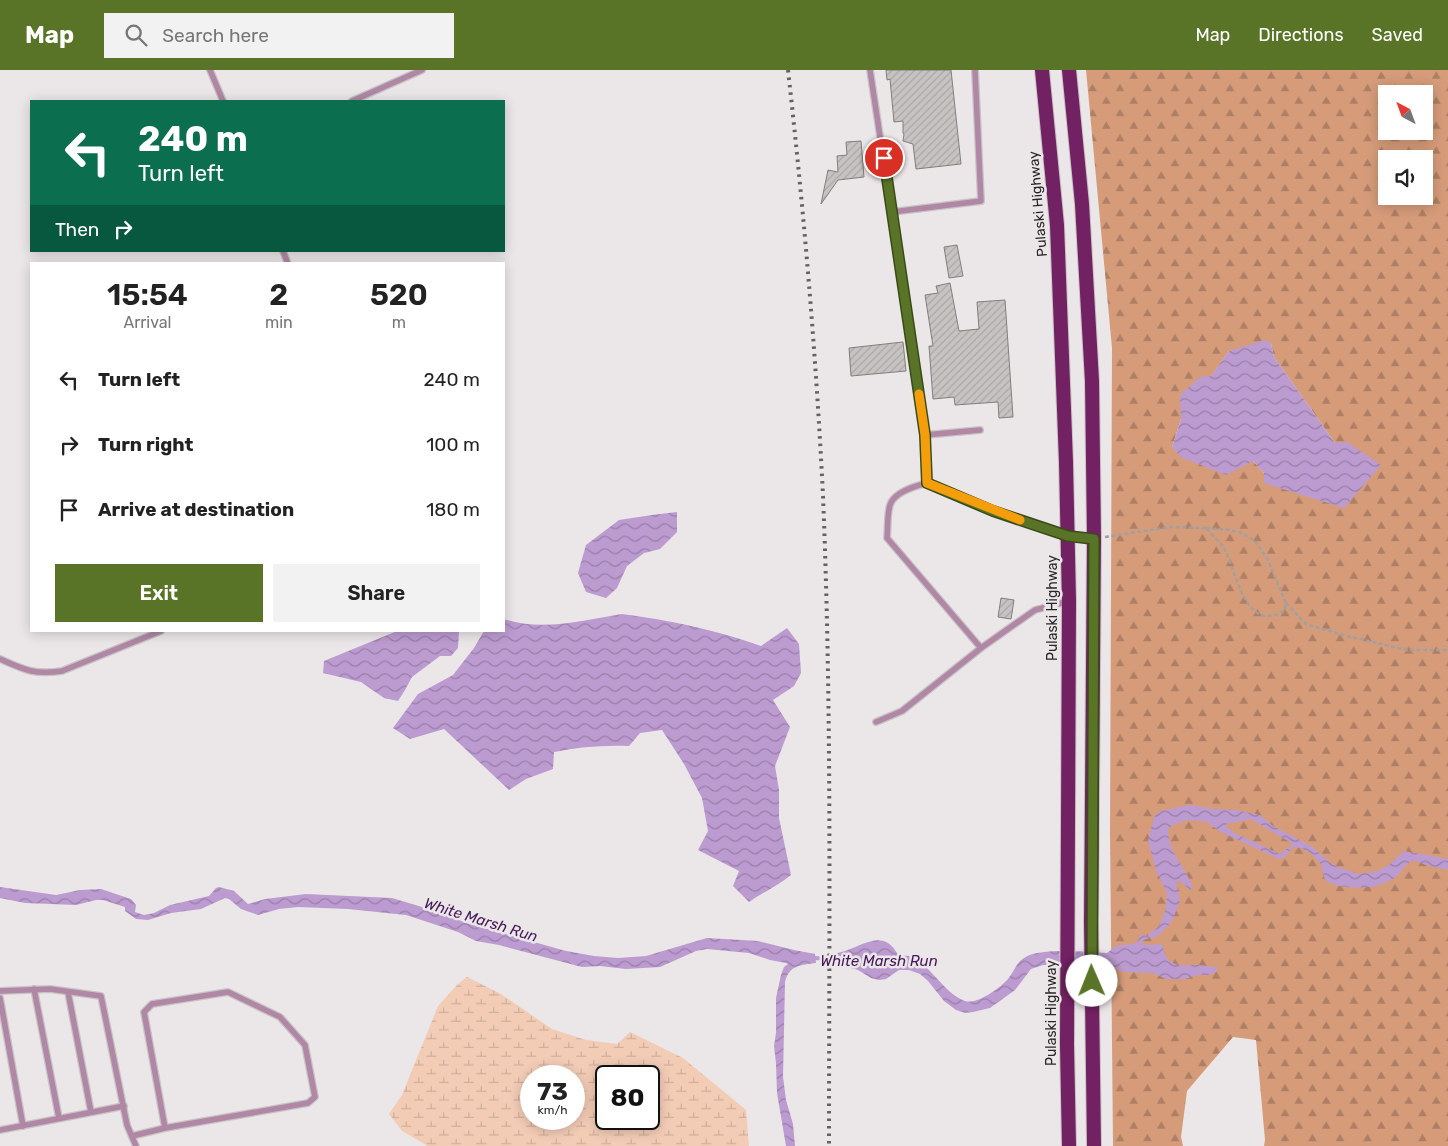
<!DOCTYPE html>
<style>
:root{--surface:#fff;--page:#f2f2f2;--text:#222;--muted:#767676;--accent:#5a7427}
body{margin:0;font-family:Rubik,sans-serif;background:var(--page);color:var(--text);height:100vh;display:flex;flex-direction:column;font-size:19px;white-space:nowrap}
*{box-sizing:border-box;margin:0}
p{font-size:16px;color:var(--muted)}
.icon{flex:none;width:28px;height:28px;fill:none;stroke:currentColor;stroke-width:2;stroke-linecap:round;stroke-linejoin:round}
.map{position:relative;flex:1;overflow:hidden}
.side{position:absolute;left:30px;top:192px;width:475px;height:370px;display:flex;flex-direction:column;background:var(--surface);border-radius:0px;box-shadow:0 2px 12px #0003}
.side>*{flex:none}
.guide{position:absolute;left:30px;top:30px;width:475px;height:152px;border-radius:0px;box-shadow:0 2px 12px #0003;background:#0b6e4f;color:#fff;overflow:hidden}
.needle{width:32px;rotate:319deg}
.buttons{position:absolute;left:1378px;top:15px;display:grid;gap:10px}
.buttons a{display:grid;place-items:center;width:55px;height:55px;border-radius:0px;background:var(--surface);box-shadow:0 2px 12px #0003;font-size:25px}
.speed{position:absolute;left:520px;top:995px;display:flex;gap:10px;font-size:25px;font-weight:700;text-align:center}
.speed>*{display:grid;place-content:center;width:65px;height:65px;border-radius:50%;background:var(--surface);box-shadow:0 2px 12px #0003;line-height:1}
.speed small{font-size:12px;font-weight:400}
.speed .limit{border:2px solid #111;border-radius:8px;background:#fff;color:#111}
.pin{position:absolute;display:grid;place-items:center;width:42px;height:42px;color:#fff;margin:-21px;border:2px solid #fff;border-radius:50%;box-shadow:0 1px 5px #0007}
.me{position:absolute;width:55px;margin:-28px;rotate:359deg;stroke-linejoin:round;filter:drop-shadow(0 0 4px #0008)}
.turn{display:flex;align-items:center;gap:18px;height:105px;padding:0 25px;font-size:22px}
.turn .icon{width:65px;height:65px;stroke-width:2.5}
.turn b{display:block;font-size:35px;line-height:42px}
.then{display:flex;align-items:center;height:48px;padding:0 25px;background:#0003;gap:10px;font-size:19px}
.eta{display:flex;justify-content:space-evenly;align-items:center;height:85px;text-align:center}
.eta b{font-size:30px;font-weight:600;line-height:35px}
.button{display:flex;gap:10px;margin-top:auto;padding:10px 25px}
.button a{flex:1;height:58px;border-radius:0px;background:var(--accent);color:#fff;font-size:20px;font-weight:600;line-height:58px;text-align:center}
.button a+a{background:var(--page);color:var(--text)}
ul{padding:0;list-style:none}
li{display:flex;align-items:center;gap:15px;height:65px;padding:0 25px}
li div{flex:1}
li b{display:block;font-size:19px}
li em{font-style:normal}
header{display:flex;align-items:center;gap:30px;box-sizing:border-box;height:70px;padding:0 25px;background:var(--accent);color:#fff}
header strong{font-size:24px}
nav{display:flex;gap:28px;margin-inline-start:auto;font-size:18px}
.search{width:350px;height:45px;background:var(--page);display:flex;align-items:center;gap:12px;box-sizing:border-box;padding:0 18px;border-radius:0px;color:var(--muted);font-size:19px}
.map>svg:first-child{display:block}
.forest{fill:url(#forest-firs);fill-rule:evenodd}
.wetland{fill:url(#wetland-marsh);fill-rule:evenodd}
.water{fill:url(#water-waves);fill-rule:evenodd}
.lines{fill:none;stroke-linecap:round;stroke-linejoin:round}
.stream{stroke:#bc9bd0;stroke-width:4}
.building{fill:url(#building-hatch);stroke:#827e7e}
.service-casing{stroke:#c8c3c4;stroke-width:8}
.trunk-casing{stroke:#c8c3c4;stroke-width:16}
.path{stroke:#a39fa0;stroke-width:2.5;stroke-dasharray:4 2.5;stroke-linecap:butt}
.service{stroke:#b087a4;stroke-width:5.5}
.trunk{stroke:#722162;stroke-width:14}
.rail{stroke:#646162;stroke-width:4;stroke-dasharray:2.5 5;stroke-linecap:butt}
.route-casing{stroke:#3a4b19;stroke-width:12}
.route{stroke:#5a7427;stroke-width:9}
.slow{stroke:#f59e0b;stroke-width:9}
.labels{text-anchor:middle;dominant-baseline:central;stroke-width:5;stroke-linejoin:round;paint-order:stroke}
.street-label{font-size:14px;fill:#282627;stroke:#ebe6e7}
.water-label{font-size:15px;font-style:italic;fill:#441959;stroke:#ebe6e7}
</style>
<header>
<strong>Map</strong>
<div class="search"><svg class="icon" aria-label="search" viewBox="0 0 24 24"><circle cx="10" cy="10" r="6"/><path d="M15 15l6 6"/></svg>Search here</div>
<nav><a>Map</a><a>Directions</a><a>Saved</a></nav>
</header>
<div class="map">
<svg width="1448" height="1076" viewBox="0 0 1448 1076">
<defs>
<pattern id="forest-firs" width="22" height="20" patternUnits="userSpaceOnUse" patternTransform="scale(1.25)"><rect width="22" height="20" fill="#d69c7a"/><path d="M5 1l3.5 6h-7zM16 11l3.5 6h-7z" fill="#ae7f64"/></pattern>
<pattern id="wetland-marsh" width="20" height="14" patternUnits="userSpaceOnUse" patternTransform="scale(1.25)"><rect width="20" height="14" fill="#f3ccb6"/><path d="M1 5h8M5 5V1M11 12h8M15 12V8" fill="none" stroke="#d0af9c"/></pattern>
<pattern id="water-waves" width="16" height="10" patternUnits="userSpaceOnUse" patternTransform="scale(1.25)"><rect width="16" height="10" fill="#bc9bd0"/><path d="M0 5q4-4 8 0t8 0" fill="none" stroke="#997ea9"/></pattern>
<pattern id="building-hatch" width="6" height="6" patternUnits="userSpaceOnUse" patternTransform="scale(1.25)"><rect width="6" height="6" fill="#c7c3c2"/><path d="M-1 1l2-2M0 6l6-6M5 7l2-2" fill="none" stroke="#aba7a7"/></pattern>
</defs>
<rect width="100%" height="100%" fill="#ebe6e7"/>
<!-- forest -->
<path class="forest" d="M 1086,0 L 1448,0 L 1448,1076 L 1264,1076 L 1265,1070 L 1256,970 L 1233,967 L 1187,1021 L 1181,1067 L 1183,1076 L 1113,1076 L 1110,763 L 1112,278 ZM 1386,24 L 1424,24 L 1424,61 L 1386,61 ZM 1386,89 L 1424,89 L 1424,126 L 1386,126 ZM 1271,273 L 1274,287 L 1335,373 L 1264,403 L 1253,391 L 1172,377 L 1181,349 L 1229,281 Z"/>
<!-- wetland -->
<path class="wetland" d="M 467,907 L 501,924 L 552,959 L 586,970 L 617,974 L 630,962 L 683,988 L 746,1040 L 749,1076 L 428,1076 L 402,1061 L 389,1044 L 402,1025 L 438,936 L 458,914 ZM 531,1006 L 574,1006 L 574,1049 L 531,1049 ZM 606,1006 L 649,1006 L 649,1049 L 606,1049 Z"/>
<!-- water -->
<g class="water">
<polygon points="1265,270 1271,273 1274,287 1335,373 1347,372 1381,395 1344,438 1264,413 1264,403 1253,391 1226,405 1181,387 1172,377 1181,349 1180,325 1200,307 1211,306 1229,281"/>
<polygon points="677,442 677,462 660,479 644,483 627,496 617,518 606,528 586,522 578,503 586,475 619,450 652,445"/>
<path d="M 622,544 C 669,550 716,560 761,576 L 787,558 L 799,574 L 801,603 L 794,616 L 773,630 L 790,657 L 775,696 L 779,720 L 779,748 L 791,805 C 778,816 763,822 749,832 L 733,816 L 739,801 L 698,780 L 708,761 L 702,728 L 684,694 L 662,660 L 640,663 L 629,676 C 603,675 579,677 554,682 L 553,699 L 526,709 L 509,720 L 444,659 L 410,669 L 393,658 L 418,624 L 453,605 L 474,578 L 484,561 L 504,561 L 504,549 C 542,562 583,550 622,544 Z"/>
<polygon points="397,561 459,561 458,578 451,586 440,586 412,607 405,620 398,631 384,628 361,612 323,603 324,591"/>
<path d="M 1191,735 L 1212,739 L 1235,740 L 1260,745 L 1273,756 L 1311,776 L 1333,795 L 1358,804 L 1378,801 L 1390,794 L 1404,781 L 1448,789 L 1448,800 L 1426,795 L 1413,790 C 1404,796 1403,799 1397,806 C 1393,810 1384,813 1379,815 C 1368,819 1335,819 1326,810 C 1322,806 1323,800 1321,795 C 1317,786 1302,776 1293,777 L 1285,787 L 1279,789 L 1219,761 L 1207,752 L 1188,750 L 1173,755 L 1168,759 C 1168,783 1186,797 1193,818 L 1190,820 L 1181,812 L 1176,811 L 1180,831 L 1172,851 L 1166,858 L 1156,867 L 1143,870 L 1142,874 L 1148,875 L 1161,874 C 1165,879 1164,884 1167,888 C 1175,898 1186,895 1197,895 C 1203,895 1210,897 1216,897 L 1218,898 L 1216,902 L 1206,906 L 1201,904 L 1185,909 L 1166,909 L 1153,903 L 1125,902 L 1108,896 L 1043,895 L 1031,899 L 1015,920 L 990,938 L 973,942 L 965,943 L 956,940 L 944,931 L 928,911 L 920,904 L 909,900 L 899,900 L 886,909 L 879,910 L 871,908 L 858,900 L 833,893 L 833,884 C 858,881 882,854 898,885 C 901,887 905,885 909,886 C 929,892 943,923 965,931 C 977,935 1000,918 1008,909 C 1014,902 1016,893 1024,888 C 1040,877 1087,882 1107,883 L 1116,876 L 1137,873 L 1141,864 L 1147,866 L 1159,856 L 1166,838 L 1167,823 L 1156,801 L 1148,771 L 1154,747 L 1159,742 L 1164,740 ZM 1251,749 L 1293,774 L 1280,784 L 1234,763 L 1226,756 L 1226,754 Z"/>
<path d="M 0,817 L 56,825 L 80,820 L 101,819 L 131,829 L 136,835 L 135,842 L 144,845 L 154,843 L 170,835 L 209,826 L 216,818 L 219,817 L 234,821 L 248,834 L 265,829 L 306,824 L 392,828 L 442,843 L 466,853 L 566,881 L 594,886 L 618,888 L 646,886 L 707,868 L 758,871 L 794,880 L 815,884 L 816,893 C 801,895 789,895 785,912 L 783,1007 L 786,1030 L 793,1054 L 795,1076 L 786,1076 L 777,1023 L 776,993 L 774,976 L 776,963 L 776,928 L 781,905 L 784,897 L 788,894 L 786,893 L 770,890 L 749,883 L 707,879 L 696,881 L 660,897 L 626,899 L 600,896 L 582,897 L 499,875 L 476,871 L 458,862 L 406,845 L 348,839 L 298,837 L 279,839 L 258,845 L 241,839 L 229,829 L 225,828 L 201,839 L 171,843 L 148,850 L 136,849 L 125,841 L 125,837 L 103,830 L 96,830 L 76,835 L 25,833 L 0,828 Z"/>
</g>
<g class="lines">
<!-- stream -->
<polyline class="stream" points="811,888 837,889"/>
</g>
<!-- building -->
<g class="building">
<polygon points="886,0 951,0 961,94 916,99 913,74 903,71 904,64 903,63 903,51 894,52 890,9 887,10"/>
<polygon points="861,71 864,107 838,110 821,134 828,100 838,102 837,86 847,85 846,72"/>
<polygon points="957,175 963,206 949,208 944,177"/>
<polygon points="950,213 959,261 979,259 977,232 1005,230 1013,347 999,348 998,332 955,335 954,327 933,329 929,276 933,276 925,225 938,223 936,216"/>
<polygon points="903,272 906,301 851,306 849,278"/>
<polygon points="1001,528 1014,530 1011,549 998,547"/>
</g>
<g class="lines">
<!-- service casing -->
<g class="service-casing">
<g id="service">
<polyline points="210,0 223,31"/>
<polyline points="870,0 925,365 927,413"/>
<polyline points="352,31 422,0"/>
<polyline points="892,142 981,131 975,0"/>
<polyline points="283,181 288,194"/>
<polyline points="925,365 980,360"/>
<path d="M 981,578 L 887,468 C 888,458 887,445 890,435 C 894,422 915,416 927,413 C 980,435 1035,463 1093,469"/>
<path d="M 0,589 C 25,600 34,605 62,601 L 161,561"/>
<polyline points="876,652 902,641 981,578 1035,540 1069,531"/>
<polyline points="34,919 59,1048"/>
<polyline points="0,921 50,919 101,926 127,1055 136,1076"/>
<polyline points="68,922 91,1042"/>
<polyline points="0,928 23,1056"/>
<polyline points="0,1060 124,1036"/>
<polyline points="132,1066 165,1058 308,1033 315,1027 305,975 280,947 228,922 152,934 144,942 165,1058"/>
</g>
</g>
<!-- trunk casing -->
<g class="trunk-casing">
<g id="trunk">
<polyline points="1042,0 1057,155 1066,392 1069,531 1067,975 1069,1076"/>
<polyline points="1069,0 1082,134 1092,311 1094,469 1091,852 1094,1076"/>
</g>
</g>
<!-- path -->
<g class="path">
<path d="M 1206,458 L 1230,460 L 1242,463 L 1255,471 L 1268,490 L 1286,533 L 1284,541 C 1280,543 1274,546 1269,546 C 1243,548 1234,496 1224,478 C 1219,471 1211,464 1206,458 Z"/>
<polyline points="1105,467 1171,457 1206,458"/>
<polyline points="1286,533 1306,554 1347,566 1407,580 1448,580"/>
</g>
<!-- service -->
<use href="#service" class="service"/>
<!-- trunk -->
<use href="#trunk" class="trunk"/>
<!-- rail -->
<path class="rail" d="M 788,0 C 804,142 816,284 823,426 C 832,643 829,860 829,1076"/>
</g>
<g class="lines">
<!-- route casing -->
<g class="route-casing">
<polyline id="route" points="884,88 925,365 927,413 993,441 1068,466 1094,469 1092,911"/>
</g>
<!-- route -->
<use href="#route" class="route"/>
<!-- slow -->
<polyline class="slow" points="919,324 925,365 927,413 1020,450"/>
</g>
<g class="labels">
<!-- street labels -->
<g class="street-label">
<text transform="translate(1038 134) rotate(-95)">Pulaski Highway</text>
<text transform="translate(1052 538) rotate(-90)">Pulaski Highway</text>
<text transform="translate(1051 943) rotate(-90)">Pulaski Highway</text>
</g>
<!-- water labels -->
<g class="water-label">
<text transform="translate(481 850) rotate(17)">White Marsh Run</text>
<text x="879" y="891">White Marsh Run</text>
</g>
</g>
</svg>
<div class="buttons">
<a><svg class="needle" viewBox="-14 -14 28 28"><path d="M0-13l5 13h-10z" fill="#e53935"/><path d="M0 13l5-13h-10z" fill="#767676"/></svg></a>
<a><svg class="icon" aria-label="sound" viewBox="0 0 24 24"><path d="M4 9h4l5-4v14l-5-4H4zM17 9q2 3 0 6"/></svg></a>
</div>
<div class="speed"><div>73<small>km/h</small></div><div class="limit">80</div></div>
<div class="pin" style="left:884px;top:88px;background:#d93025"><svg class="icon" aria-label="arrive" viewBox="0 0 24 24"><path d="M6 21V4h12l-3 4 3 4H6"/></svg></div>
<svg class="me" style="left:1092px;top:911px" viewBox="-20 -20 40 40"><circle r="19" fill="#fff"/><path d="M0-13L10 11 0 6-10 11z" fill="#5a7427"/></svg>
<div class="guide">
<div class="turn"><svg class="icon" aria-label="left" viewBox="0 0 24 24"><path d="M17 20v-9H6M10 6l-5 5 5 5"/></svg><div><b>240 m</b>Turn left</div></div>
<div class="then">Then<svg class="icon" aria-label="right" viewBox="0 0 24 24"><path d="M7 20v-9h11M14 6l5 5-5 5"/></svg></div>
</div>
<section class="side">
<div class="eta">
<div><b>15:54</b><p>Arrival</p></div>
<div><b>2</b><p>min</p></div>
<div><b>520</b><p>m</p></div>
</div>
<ul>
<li><svg class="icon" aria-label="left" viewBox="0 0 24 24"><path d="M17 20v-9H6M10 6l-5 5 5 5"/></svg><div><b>Turn left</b></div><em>240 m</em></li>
<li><svg class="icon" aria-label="right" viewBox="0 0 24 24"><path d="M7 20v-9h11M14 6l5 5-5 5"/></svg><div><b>Turn right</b></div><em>100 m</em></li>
<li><svg class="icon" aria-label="arrive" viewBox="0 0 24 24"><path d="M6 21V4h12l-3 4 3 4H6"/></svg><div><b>Arrive at destination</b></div><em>180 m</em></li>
</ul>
<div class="button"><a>Exit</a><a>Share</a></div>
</section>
</div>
